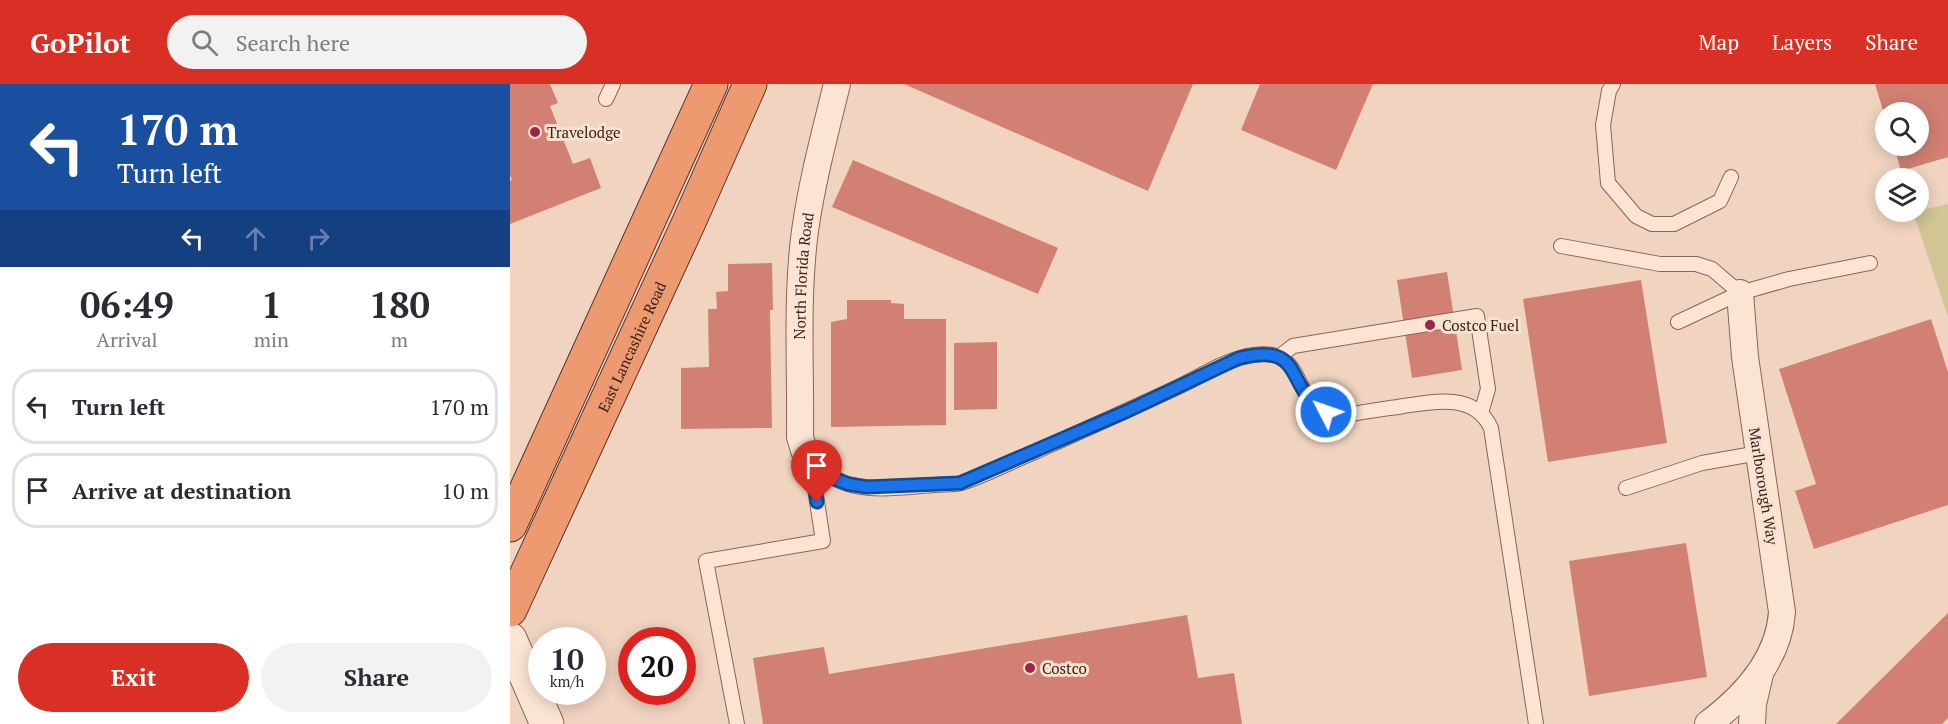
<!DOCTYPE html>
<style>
:root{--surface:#fff;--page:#f2f2f3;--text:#2b2b33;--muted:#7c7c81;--line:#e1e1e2;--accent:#d93025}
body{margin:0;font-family:"PT Serif",serif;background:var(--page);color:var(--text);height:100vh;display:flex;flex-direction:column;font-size:22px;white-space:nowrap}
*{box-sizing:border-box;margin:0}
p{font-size:20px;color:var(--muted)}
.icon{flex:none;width:33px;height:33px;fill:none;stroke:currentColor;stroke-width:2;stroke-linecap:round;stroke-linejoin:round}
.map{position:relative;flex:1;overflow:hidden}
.drawer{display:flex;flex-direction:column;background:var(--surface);width:510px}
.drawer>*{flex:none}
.banner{background:#1a4fa0;color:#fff;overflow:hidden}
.fabs{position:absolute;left:1365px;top:18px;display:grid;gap:12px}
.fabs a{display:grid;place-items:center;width:54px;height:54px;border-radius:50%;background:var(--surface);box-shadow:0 3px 15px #0003;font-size:30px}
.speed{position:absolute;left:18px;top:543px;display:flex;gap:12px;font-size:30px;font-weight:700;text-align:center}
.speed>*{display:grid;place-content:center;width:78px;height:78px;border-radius:50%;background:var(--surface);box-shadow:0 3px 15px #0003;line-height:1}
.speed small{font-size:15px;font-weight:400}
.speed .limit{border:9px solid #d22;background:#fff;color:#111}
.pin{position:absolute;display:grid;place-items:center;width:51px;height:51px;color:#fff;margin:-62px -26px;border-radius:50% 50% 50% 0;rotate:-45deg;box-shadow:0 0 6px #0007}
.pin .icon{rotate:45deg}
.me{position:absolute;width:66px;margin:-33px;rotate:311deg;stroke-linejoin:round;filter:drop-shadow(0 0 4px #0008)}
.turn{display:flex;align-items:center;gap:21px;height:126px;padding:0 18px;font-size:27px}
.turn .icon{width:78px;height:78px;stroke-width:2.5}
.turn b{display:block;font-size:42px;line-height:51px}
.lanes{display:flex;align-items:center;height:57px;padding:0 18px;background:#0003;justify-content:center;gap:30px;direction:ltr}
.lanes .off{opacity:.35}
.eta{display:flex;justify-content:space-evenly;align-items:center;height:102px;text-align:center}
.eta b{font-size:36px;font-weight:600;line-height:42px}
.action{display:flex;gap:12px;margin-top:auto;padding:12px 18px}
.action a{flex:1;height:69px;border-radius:36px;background:var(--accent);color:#fff;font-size:24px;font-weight:600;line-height:69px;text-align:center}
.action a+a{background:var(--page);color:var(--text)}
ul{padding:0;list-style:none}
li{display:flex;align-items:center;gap:18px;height:75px;margin:0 12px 9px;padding:0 6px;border:3px solid var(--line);border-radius:24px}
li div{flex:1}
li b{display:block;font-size:22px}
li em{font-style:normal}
header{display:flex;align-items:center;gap:36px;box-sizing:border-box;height:84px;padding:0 30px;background:var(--accent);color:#fff}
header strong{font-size:28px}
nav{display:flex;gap:33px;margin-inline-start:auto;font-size:21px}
.search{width:420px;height:54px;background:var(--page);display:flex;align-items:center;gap:15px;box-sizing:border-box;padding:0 21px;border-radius:33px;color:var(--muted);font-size:22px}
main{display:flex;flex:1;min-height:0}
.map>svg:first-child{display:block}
.green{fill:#cfc693}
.building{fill:#d18073}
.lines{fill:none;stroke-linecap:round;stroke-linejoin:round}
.service-casing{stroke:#8b6456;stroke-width:16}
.minor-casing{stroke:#8b6456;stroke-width:28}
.tertiary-casing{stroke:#8b6456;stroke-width:35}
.trunk-casing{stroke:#58342b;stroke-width:35}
.service{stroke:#fbe4d3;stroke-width:14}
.minor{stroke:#fbe4d3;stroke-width:26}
.tertiary{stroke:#fbe4d3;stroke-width:33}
.trunk{stroke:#ee9a70;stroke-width:33}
.route-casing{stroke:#114b97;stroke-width:15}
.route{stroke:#1a73e8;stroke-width:10}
.poi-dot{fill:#9e2346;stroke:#f8e1d0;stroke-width:2}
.labels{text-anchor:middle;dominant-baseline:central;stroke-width:6;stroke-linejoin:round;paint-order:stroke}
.poi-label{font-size:15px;fill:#39221c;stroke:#f8e1d0;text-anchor:start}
.street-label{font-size:15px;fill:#39221c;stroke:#f8e1d0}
</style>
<header>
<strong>GoPilot</strong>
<div class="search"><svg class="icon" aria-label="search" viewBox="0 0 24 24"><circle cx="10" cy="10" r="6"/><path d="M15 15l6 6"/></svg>Search here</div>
<nav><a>Map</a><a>Layers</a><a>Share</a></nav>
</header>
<main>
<section class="drawer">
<div class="banner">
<div class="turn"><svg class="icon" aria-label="left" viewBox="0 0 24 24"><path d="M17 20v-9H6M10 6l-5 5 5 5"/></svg><div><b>170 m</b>Turn left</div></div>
<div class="lanes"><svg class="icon" aria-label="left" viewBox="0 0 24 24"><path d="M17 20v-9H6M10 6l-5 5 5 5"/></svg><svg class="icon off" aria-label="ahead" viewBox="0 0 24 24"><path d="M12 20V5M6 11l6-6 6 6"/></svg><svg class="icon off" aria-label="right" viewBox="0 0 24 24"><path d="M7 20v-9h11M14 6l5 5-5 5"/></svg></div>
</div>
<div class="eta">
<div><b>06:49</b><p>Arrival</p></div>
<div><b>1</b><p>min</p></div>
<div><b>180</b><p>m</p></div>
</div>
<ul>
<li><svg class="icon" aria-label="left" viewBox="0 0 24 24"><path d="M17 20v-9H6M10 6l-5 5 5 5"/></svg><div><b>Turn left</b></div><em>170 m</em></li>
<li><svg class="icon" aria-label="arrive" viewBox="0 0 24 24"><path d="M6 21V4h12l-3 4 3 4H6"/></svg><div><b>Arrive at destination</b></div><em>10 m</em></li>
</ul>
<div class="action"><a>Exit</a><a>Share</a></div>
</section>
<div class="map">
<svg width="1438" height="640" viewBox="0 0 1438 640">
<rect width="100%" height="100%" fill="#f1d4c0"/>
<!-- green -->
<polygon class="green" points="1438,120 1438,233 1403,128"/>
<!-- building -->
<g class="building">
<polygon points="0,0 40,0 48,19 40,22 63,80 80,74 91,104 0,140 0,97 2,96 0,91"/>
<polygon points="394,0 683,0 638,107"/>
<polygon points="750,0 863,0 826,86 731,46"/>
<polygon points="1365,0 1438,0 1438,73 1391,87 1384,62 1408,62 1408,28 1376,28 1375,33"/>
<polygon points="343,76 548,164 528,210 322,123"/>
<polygon points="262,179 263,226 260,226 262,344 171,345 171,284 199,283 198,225 207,225 206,208 218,207 218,180"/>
<polygon points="937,188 952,286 902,294 887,196"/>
<polygon points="1131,196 1157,359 1038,378 1013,215"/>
<polygon points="337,216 381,216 381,219 394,220 394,235 436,235 436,341 321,343 321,238 337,235"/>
<polygon points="1421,235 1438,288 1438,421 1304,465 1285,407 1306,400 1269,285"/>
<polygon points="487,258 487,325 444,326 444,259"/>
<polygon points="1176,459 1197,593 1079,612 1059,477"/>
<polygon points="1438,529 1438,634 1432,640 1326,640"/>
<polygon points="677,531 688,594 724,589 732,640 253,640 243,574 314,563 319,590"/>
</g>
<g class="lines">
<!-- service casing -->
<g class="service-casing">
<g id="service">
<polyline points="1103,0 1099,7 1093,41 1098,99 1126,132 1142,140 1164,140 1210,117 1221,93"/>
<polyline points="96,15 103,0"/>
<polyline points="1051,162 1150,180 1186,180 1202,185 1230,209"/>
<polyline points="1168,238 1230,209 1279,195 1360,179"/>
<polyline points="770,272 783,262 967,232 978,305 971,329"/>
<polyline points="1116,404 1192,379 1249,369"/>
<path d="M 227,640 L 196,477 L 313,457 L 304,398 L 306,382 C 316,389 326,397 338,400 C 365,408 396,403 424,401 C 433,400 443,401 451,399 C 477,391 502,377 527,367 C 574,346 621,325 668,303 C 692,292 718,274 744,271 C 804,262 774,332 838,331 C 856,327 875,325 894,322 C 925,317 965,309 981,344 L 1026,640"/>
</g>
</g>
<!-- minor casing -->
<g class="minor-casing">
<g id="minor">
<path id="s1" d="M 306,382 L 295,369 L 290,353 C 291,285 286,214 295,147 C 302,97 315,49 327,0"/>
<path d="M 1198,640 C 1234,613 1269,575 1272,528 L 1235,273 L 1230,209"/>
<polyline points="1242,640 1243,620 1250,590"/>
</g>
</g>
<!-- tertiary casing -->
<g class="tertiary-casing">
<polyline id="tertiary" points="0,555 37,640"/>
</g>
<!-- trunk casing -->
<g class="trunk-casing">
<g id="trunk">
<polyline points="0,441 201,0"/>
<path id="s2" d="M 0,526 L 179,138 L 240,0"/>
</g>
</g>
<!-- service -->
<use href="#service" class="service"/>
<!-- minor -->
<use href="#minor" class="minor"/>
<!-- tertiary -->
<use href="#tertiary" class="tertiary"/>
<!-- trunk -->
<use href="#trunk" class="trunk"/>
</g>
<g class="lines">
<!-- route casing -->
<g class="route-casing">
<path id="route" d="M 307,418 L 304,398 L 306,382 L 323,394 L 338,400 L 357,403 L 450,399 L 617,327 L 729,274 C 797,257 773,304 816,328"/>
</g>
<!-- route -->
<use href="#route" class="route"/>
</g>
<!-- markers -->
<g class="poi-dot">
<circle cx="25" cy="48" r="6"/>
<circle cx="920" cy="241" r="6"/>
<circle cx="520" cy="584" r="6"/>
</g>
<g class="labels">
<!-- poi labels -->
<g class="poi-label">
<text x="37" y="48">Travelodge</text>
<text x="932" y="241">Costco Fuel</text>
<text x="532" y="584">Costco</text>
</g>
<!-- street labels -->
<g class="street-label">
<text stroke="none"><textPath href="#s1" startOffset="195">North Florida Road</textPath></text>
<text stroke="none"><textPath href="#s2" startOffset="290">East Lancashire Road</textPath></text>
<text transform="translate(1254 402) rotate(81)">Marlborough Way</text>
</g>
</g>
</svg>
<div class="fabs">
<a><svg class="icon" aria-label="search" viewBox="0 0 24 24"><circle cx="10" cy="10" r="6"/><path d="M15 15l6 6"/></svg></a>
<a><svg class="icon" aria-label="layers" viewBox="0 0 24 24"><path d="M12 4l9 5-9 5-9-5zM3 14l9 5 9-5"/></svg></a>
</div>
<div class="speed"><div>10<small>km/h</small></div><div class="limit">20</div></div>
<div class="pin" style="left:307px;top:418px;background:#d93025"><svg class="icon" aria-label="arrive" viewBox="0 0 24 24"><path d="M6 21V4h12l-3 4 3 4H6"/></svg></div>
<svg class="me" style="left:816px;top:328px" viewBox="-20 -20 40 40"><circle r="17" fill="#1a73e8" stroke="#fff" stroke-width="3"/><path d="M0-11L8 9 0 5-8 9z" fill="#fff"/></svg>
</div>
</main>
